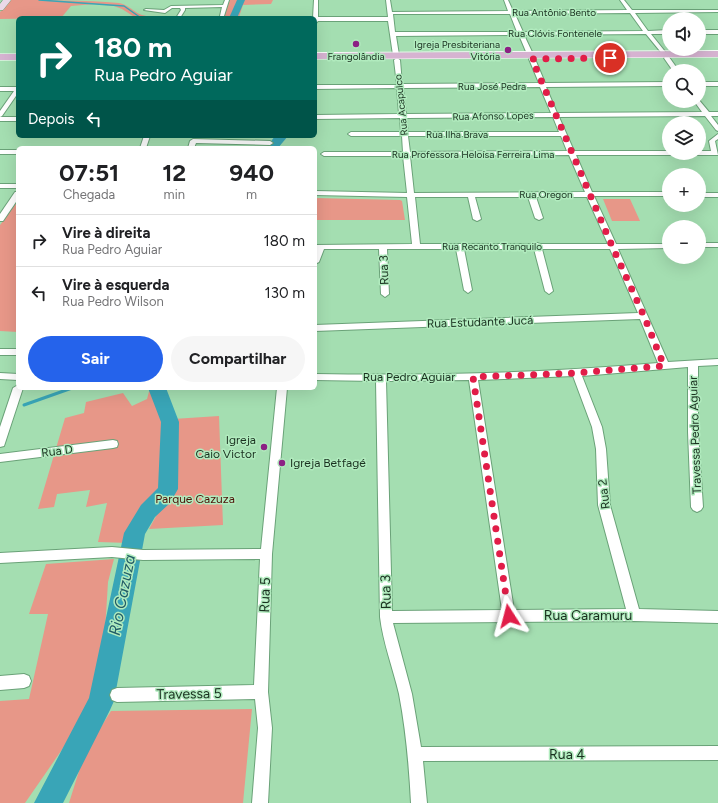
<!DOCTYPE html>
<html lang="pt">
<meta charset="utf-8">
<style>
:root{--surface:#fff;--page:#f6f6f6;--text:#202124;--muted:#757577;--line:#e0e0e0;--accent:#2563eb}
body{margin:0;font-family:Figtree,sans-serif;background:var(--page);color:var(--text);height:100vh;display:flex;flex-direction:column;font-size:15px;white-space:nowrap}
*{box-sizing:border-box;margin:0}
p{font-size:13px;color:var(--muted)}
.icon{flex:none;width:22px;height:22px;fill:none;stroke:currentColor;stroke-width:2;stroke-linecap:round;stroke-linejoin:round}
.map{position:relative;flex:1;overflow:hidden}
.side{position:absolute;left:16px;top:146px;width:301px;height:244px;display:flex;flex-direction:column;background:var(--surface);border-radius:6px;box-shadow:0 4px 16px #0002}
.side>*{flex:none}
.top-card{position:absolute;left:16px;top:16px;width:301px;height:122px;border-radius:6px;box-shadow:0 4px 16px #0002;background:#00695c;color:#fff;overflow:hidden}
.controls{position:absolute;left:662px;top:12px;display:grid;gap:8px}
.controls a{display:grid;place-items:center;width:44px;height:44px;border-radius:50%;background:var(--surface);box-shadow:0 4px 16px #0002;font-size:20px}
.pin{position:absolute;display:grid;place-items:center;width:34px;height:34px;color:#fff;margin:-17px;border:2px solid #fff;border-radius:50%;box-shadow:0 1px 4px #0007}
.me{position:absolute;width:44px;margin:-22px;rotate:351deg;stroke-linejoin:round;filter:drop-shadow(0 0 3px #0008)}
.turn{display:flex;align-items:center;gap:14px;height:84px;padding:0 12px;font-size:18px}
.turn .icon{width:52px;height:52px;stroke-width:2.5}
.turn b{display:block;font-size:28px;line-height:34px}
.then{display:flex;align-items:center;height:38px;padding:0 12px;background:#0003;gap:8px;font-size:15px}
.eta{display:flex;justify-content:space-evenly;align-items:center;height:68px;text-align:center}
.eta b{font-size:24px;font-weight:700;line-height:28px}
.cta{display:flex;gap:8px;margin-top:auto;padding:8px 12px}
.cta a{flex:1;height:46px;border-radius:24px;background:var(--accent);color:#fff;font-size:16px;font-weight:700;line-height:46px;text-align:center}
.cta a+a{background:var(--page);color:var(--text)}
ul{padding:0;list-style:none}
li{display:flex;align-items:center;gap:12px;height:52px;padding:0 12px;border-top:1px solid var(--line)}
li div{flex:1}
li b{display:block;font-size:15px}
li em{font-style:normal}
.map>svg:first-child{display:block}
.green{fill:#e79788}
.lines{fill:none;stroke-linecap:round;stroke-linejoin:round}
.stream-far1{stroke:#39a5b7;stroke-width:1.5}
.stream{stroke:#39a5b7;stroke-width:3}
.river{fill:#39a5b7;fill-rule:evenodd}
.street-casing{stroke:#6aa278;stroke-width:2}
.secondary-casing{stroke:#6aa278;stroke-width:1}
.primary-casing{stroke:#fff;stroke-width:1}
.street{fill:#fff;fill-rule:evenodd}
.secondary{fill:#ead9e8;fill-rule:evenodd}
.primary{fill:#d6b3d1;fill-rule:evenodd}
.route{stroke:#e11d48;stroke-width:7;stroke-dasharray:0 12.6}
.poi-dot{fill:#8c2084;stroke:#b1ebbe;stroke-width:1.5}
.labels{text-anchor:middle;dominant-baseline:central;stroke-width:3;stroke-linejoin:round;paint-order:stroke}
.far-street-label{font-size:10px;fill:#1a3120;stroke:#b1ebbe}
.far-poi-label{font-size:10px;fill:#1a3120;stroke:#b1ebbe;text-anchor:end}
.street-label{font-size:12px;fill:#1a3120;stroke:#b1ebbe}
.poi-label{font-size:12px;fill:#1a3120;stroke:#b1ebbe;text-anchor:end}
.park-label{font-size:12px;fill:#4e1209;stroke:#b1ebbe}
.near-street-label{font-size:14px;fill:#1a3120;stroke:#b1ebbe}
.near-water-label{font-size:16px;font-style:italic;fill:#225c66;stroke:#b1ebbe}
</style>
<div class="map">
<svg width="718" height="803" viewBox="0 0 718 803">
<rect width="100%" height="100%" fill="#a4deb1"/>
<!-- green -->
<g class="green">
<path d="M 11,0 C 46,0 84,0 119,3 C 131,5 135,16 149,16 L 148,18 L 136,18 L 122,9 L 114,6 L 95,4 L 71,6 L 61,18 L 0,19 L 0,12 Z"/>
<polygon points="230,0 273,0 271,4 243,5 239,17 276,18 179,18 223,17"/>
<polygon points="315,198 400,200 402,201 405,220 315,220"/>
<polygon points="603,199 630,199 640,221 612,221"/>
<polygon points="17,202 18,202 18,332 0,331 0,225"/>
<polygon points="150,388 165,431 164,480 148,520 129,543 98,542 107,503 86,507 90,490 57,494 54,507 38,509 65,418 84,413 86,402 123,393 132,406 147,399"/>
<polygon points="219,416 223,525 149,529 171,489 173,419"/>
<polygon points="114,559 108,582 105,631 89,701 70,738 25,803 0,803 0,701 29,699 48,614 29,614 46,564"/>
<polygon points="252,709 243,803 69,803 85,752 111,711"/>
</g>
<g class="lines">
<!-- stream-far1 -->
<polyline class="stream-far1" points="39,0 124,6 141,18"/>
<!-- stream -->
<polyline class="stream" points="24,405 72,388"/>
<!-- river -->
<g class="river">
<polygon points="237,0 245,0 237,18 229,18"/>
<polygon points="275,136 288,136 278,148 266,148"/>
<polygon points="148,388 166,388 179,422 178,489 170,503 155,517 145,534 114,701 110,710 63,803 34,803 89,698 124,533 141,505 158,488 161,422"/>
</g>
<!-- street casing -->
<g class="street-casing">
<g id="street">
<polygon points="225,0 229,0 224,16 222,17 220,16 222,7 185,8 185,10 180,18 176,18 181,10 180,8 172,8 165,13 144,10 146,9 164,10 171,6 223,5"/>
<path d="M 314,0 L 318,0 L 318,17 L 388,17 L 386,0 L 390,0 L 392,12 L 508,11 L 504,0 L 508,0 L 513,11 L 627,10 L 620,0 L 624,0 L 632,10 L 718,10 L 718,12 L 635,13 L 648,31 L 669,30 L 669,34 L 651,34 L 667,54 L 664,56 L 646,34 L 524,35 L 533,54 L 530,56 L 527,54 L 519,35 L 396,36 L 399,55 L 396,57 L 393,55 L 388,21 L 318,21 L 315,24 L 315,18 L 313,18 ZM 630,13 L 643,31 L 523,32 L 515,14 ZM 393,14 L 510,14 L 517,32 L 395,32 Z"/>
<rect x="699" y="30" width="19" height="4"/>
<path d="M 532,57 L 535,59 L 545,83 L 669,82 L 669,86 L 546,87 L 557,113 L 702,112 L 694,101 L 699,101 L 699,100 L 709,112 L 718,112 L 718,116 L 711,116 L 718,125 L 718,131 L 716,130 L 705,116 L 559,117 L 574,151 L 669,151 L 669,153 L 699,153 L 699,151 L 711,151 L 709,141 L 718,134 L 718,139 L 715,141 L 718,155 L 576,155 L 592,192 L 669,192 L 669,196 L 594,196 L 616,244 L 669,244 L 669,248 L 618,249 L 668,362 L 718,359 L 718,365 L 698,366 L 698,432 L 703,507 L 701,510 L 697,512 L 693,510 L 691,507 L 688,432 L 688,367 L 582,376 L 602,427 L 606,449 L 610,505 L 639,609 L 718,611 L 718,623 L 634,621 L 393,623 L 412,694 L 421,747 L 718,746 L 718,760 L 423,761 L 427,803 L 411,803 C 409,766 406,730 399,694 C 393,668 383,643 380,617 L 376,381 L 315,380 L 315,374 C 430,376 544,373 658,363 L 640,319 L 315,331 L 315,325 L 638,313 L 610,249 L 542,249 L 553,291 L 549,294 L 545,291 L 534,249 L 464,249 L 472,290 L 468,293 L 464,290 L 456,249 L 387,249 L 389,294 L 385,297 L 381,294 L 379,249 L 324,249 L 319,262 L 315,264 L 315,245 L 412,244 L 407,197 L 315,195 L 315,191 L 407,193 L 403,156 L 324,156 L 321,154 L 324,152 L 403,152 L 402,136 L 351,136 L 348,134 L 351,132 L 401,132 L 400,118 L 315,119 L 315,115 L 399,114 L 397,88 L 315,89 L 315,85 L 397,85 L 394,60 L 397,58 L 400,60 L 402,84 L 539,83 L 529,59 ZM 540,87 L 551,113 L 406,114 L 403,88 ZM 553,117 L 559,132 L 408,132 L 406,118 ZM 408,136 L 561,136 L 567,151 L 410,152 ZM 569,155 L 585,192 L 414,193 L 410,156 ZM 415,197 L 468,197 L 473,219 L 477,221 L 481,219 L 475,197 L 528,197 L 535,218 L 539,220 L 543,218 L 536,197 L 587,197 L 608,244 L 540,244 L 537,243 L 534,244 L 420,244 ZM 573,376 L 592,427 L 596,449 L 598,505 L 626,609 L 514,610 L 478,380 ZM 469,380 L 502,610 L 392,611 L 386,381 Z"/>
<polygon points="665,57 669,57 679,71 673,71 664,58"/>
<rect x="699" y="82" width="19" height="4"/>
<polygon points="0,87 18,87 18,93 2,116 0,117 0,111 14,91 0,91"/>
<rect x="0" y="117" width="18" height="4"/>
<polygon points="144,136 150,136 146,148 140,148"/>
<polygon points="193,139 270,141 273,143 270,145 196,143 194,148 188,148 190,141"/>
<rect x="0" y="150" width="18" height="4"/>
<rect x="0" y="184" width="18" height="4"/>
<polygon points="15,192 18,192 18,199 3,221 0,221 0,214"/>
<rect x="699" y="193" width="19" height="4"/>
<rect x="699" y="243" width="19" height="4"/>
<rect x="0" y="349" width="18" height="6"/>
<polygon points="0,373 18,374 18,380 0,379"/>
<polygon points="18,385 18,388 23,388 5,443 4,446 0,447 0,427 13,388"/>
<polygon points="277,388 287,388 272,554 268,692 272,728 268,803 252,803 258,728 255,699 117,702 112,700 110,695 112,690 117,688 254,685 260,559 143,560 112,557 0,563 0,553 112,547 143,550 261,549"/>
<polygon points="113,440 117,441 118,444 117,447 113,448 0,462 0,454"/>
<polygon points="24,674 29,676 31,681 29,686 24,688 0,690 0,676"/>
</g>
</g>
<!-- secondary casing -->
<g class="secondary-casing">
<polygon id="secondary" points="3,0 11,0 3,10 0,10 0,4"/>
</g>
<!-- primary casing -->
<g class="primary-casing">
<g id="primary">
<polygon points="718,51 718,57 315,59 315,53"/>
<rect x="0" y="54" width="18" height="6"/>
</g>
</g>
<!-- street -->
<use href="#street" class="street"/>
<!-- secondary -->
<use href="#secondary" class="secondary"/>
<!-- primary -->
<use href="#primary" class="primary"/>
</g>
<g class="lines">
<!-- route -->
<polyline class="route" points="509,616 473,377 576,373 664,366 644,316 612,246 532,59 610,58"/>
</g>
<!-- markers -->
<g class="poi-dot">
<circle cx="356" cy="44" r="4"/>
<circle cx="508" cy="50" r="4"/>
<circle cx="264" cy="447" r="4"/>
<circle cx="282" cy="463" r="4"/>
</g>
<g class="labels">
<!-- far-street labels -->
<g class="far-street-label">
<text x="554" y="12">Rua Antônio Bento</text>
<text x="555" y="33">Rua Clóvis Fontenele</text>
<text x="492" y="86">Rua José Pedra</text>
<text transform="translate(401 105) rotate(-96)">Rua Acapulco</text>
<text transform="translate(493 116) rotate(-1)">Rua Afonso Lopes</text>
<text x="457" y="134">Rua Ilha Brava</text>
<text x="473" y="154">Rua Professora Heloísa Ferreira Lima</text>
<text x="546" y="194">Rua Oregon</text>
<text x="492" y="246">Rua Recanto Tranquilo</text>
</g>
<!-- far-poi labels -->
<g class="far-poi-label">
<text x="500" y="44">Igreja Presbiteriana<tspan x="500" dy="12">Vitória</tspan></text>
<text x="356" y="56" text-anchor="middle">Frangolândia</text>
</g>
<!-- street labels -->
<g class="street-label">
<text transform="translate(384 270) rotate(-92)">Rua 3</text>
<text transform="translate(480 322) rotate(-2)">Rua Estudante Jucá</text>
<text x="409" y="377">Rua Pedro Aguiar</text>
<text transform="translate(695 435) rotate(-92)">Travessa Pedro Aguiar</text>
<text transform="translate(57 451) rotate(-7)">Rua D</text>
<text transform="translate(604 494) rotate(-97)">Rua 2</text>
</g>
<!-- poi labels -->
<g class="poi-label">
<text x="256" y="440">Igreja<tspan x="256" dy="14">Caio Victor</tspan></text>
<text x="290" y="463" text-anchor="start">Igreja Betfagé</text>
</g>
<!-- park labels -->
<g class="park-label">
<text x="195" y="499">Parque Cazuza</text>
</g>
<!-- near-street labels -->
<g class="near-street-label">
<text transform="translate(386 592) rotate(-91)">Rua 3</text>
<text transform="translate(265 595) rotate(-88)">Rua 5</text>
<text x="588" y="615">Rua Caramuru</text>
<text transform="translate(189 694) rotate(-1)">Travessa 5</text>
<text x="567" y="754">Rua 4</text>
</g>
<!-- near-water labels -->
<g class="near-water-label">
<text transform="translate(122 595) rotate(-79)">Rio Cazuza</text>
</g>
</g>
</svg>
<div class="controls">
<a><svg class="icon" aria-label="sound" viewBox="0 0 24 24"><path d="M4 9h4l5-4v14l-5-4H4zM17 9q2 3 0 6"/></svg></a>
<a><svg class="icon" aria-label="search" viewBox="0 0 24 24"><circle cx="10" cy="10" r="6"/><path d="M15 15l6 6"/></svg></a>
<a><svg class="icon" aria-label="layers" viewBox="0 0 24 24"><path d="M12 4l9 5-9 5-9-5zM3 14l9 5 9-5"/></svg></a>
<a>+</a>
<a>−</a>
</div>
<div class="pin" style="left:610px;top:58px;background:#d93025"><svg class="icon" aria-label="arrive" viewBox="0 0 24 24"><path d="M6 21V4h12l-3 4 3 4H6"/></svg></div>
<svg class="me" style="left:509px;top:616px" viewBox="-20 -20 40 40"><path d="M0-17L14 15 0 8-14 15z" fill="#e11d48" stroke="#fff" stroke-width="4"/></svg>
<div class="top-card">
<div class="turn"><svg class="icon" aria-label="right" viewBox="0 0 24 24"><path d="M7 20v-9h11M14 6l5 5-5 5"/></svg><div><b>180 m</b>Rua Pedro Aguiar</div></div>
<div class="then">Depois<svg class="icon" aria-label="left" viewBox="0 0 24 24"><path d="M17 20v-9H6M10 6l-5 5 5 5"/></svg></div>
</div>
<section class="side">
<div class="eta">
<div><b>07:51</b><p>Chegada</p></div>
<div><b>12</b><p>min</p></div>
<div><b>940</b><p>m</p></div>
</div>
<ul>
<li><svg class="icon" aria-label="right" viewBox="0 0 24 24"><path d="M7 20v-9h11M14 6l5 5-5 5"/></svg><div><b>Vire à direita</b><p>Rua Pedro Aguiar</p></div><em>180 m</em></li>
<li><svg class="icon" aria-label="left" viewBox="0 0 24 24"><path d="M17 20v-9H6M10 6l-5 5 5 5"/></svg><div><b>Vire à esquerda</b><p>Rua Pedro Wilson</p></div><em>130 m</em></li>
</ul>
<div class="cta"><a>Sair</a><a>Compartilhar</a></div>
</section>
</div>
